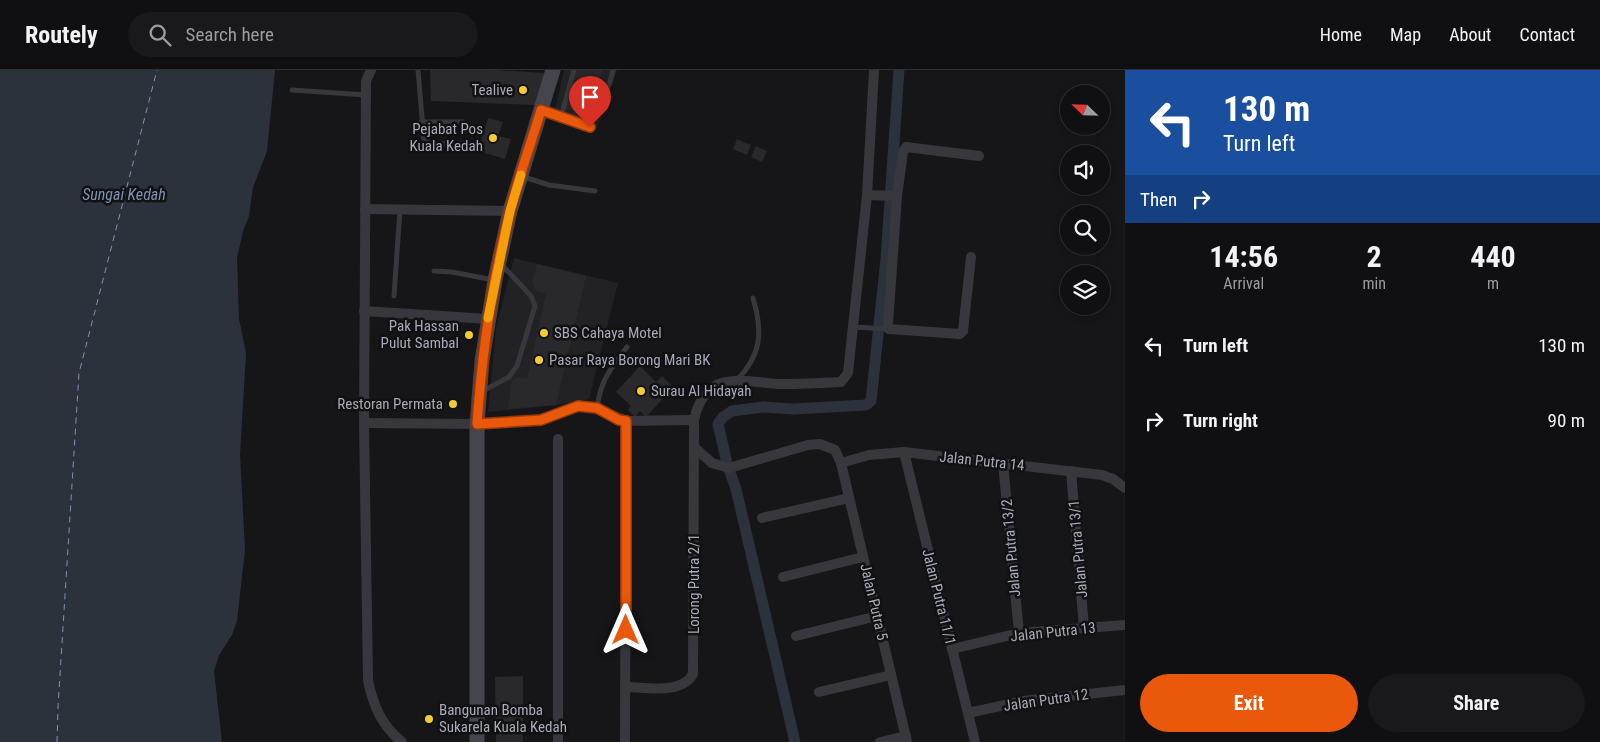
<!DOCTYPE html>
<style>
:root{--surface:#101012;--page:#19191b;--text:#f1f3f6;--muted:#9c9d9f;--line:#303032;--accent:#ea580c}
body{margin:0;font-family:"Roboto Condensed",sans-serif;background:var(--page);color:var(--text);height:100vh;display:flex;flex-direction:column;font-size:19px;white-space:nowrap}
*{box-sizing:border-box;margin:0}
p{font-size:16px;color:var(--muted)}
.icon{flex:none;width:28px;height:28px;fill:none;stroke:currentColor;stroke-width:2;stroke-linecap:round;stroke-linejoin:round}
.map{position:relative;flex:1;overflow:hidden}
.sheet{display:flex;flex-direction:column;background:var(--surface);width:475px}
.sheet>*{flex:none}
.top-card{background:#1a4fa0;color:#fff;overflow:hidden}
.needle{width:32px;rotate:293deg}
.controls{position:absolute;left:1060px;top:15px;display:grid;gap:10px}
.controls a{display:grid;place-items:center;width:50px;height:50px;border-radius:50%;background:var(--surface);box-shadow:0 2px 8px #0003,0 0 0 1px var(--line);font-size:25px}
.pin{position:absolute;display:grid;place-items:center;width:42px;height:42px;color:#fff;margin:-51px -21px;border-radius:50% 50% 50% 0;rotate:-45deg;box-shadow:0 0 5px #0007}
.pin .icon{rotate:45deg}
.me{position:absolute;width:55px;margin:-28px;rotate:0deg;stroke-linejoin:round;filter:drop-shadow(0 0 4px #0008)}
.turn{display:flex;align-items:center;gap:18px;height:105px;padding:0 15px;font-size:22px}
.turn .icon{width:65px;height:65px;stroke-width:2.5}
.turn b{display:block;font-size:35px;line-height:42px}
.then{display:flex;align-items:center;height:48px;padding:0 15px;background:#0003;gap:10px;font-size:19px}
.eta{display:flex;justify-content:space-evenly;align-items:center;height:85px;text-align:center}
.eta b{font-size:30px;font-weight:700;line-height:35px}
.button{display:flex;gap:10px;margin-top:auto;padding:10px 15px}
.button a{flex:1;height:58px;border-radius:30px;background:var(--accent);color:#fff;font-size:20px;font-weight:700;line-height:58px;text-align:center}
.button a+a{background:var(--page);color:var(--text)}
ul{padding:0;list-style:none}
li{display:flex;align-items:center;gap:15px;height:75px;padding:0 15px}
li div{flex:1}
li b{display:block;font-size:19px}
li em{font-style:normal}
header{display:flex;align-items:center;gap:30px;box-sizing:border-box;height:70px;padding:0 25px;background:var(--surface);border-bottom:1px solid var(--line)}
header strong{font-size:24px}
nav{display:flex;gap:28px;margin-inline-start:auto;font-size:18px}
.search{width:350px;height:45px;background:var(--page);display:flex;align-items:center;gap:12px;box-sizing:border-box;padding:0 18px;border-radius:28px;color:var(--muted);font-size:19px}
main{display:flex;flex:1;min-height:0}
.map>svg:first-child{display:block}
.built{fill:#222225}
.water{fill:#2c323c}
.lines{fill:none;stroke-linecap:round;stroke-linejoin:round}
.canal{stroke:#2c323c;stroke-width:11}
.ferry{stroke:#7e93b3;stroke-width:1;stroke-dasharray:6 5;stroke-linecap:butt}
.building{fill:#29292c}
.service{stroke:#37373d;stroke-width:5}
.minor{stroke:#37373d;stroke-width:10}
.secondary{stroke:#45454d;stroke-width:15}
.route-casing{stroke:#983908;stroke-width:12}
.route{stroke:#ea580c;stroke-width:9}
.slow{stroke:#f59e0b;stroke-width:9}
.poi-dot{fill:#f4cc31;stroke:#111113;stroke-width:2}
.labels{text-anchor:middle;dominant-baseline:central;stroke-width:5;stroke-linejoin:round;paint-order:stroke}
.poi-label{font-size:15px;fill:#a7aab8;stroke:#111113;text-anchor:end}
.street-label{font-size:15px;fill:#a7aab8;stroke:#111113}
.water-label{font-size:16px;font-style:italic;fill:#7e93b3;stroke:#111113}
</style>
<header>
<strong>Routely</strong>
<div class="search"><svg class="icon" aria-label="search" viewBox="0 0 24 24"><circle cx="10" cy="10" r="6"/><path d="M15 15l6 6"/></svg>Search here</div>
<nav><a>Home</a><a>Map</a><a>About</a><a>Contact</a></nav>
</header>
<main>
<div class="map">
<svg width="1125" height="672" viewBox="0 0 1125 672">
<rect width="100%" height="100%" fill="#161618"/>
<!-- built -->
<g class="built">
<polygon points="564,0 617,0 597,58 588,62 553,48"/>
<polygon points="514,188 618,213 589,329 556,335 488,342 496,258"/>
</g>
<!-- water -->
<polygon class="water" points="0,0 275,0 267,81 253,117 249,146 243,161 237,188 239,249 246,283 240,385 245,480 237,551 232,565 219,585 214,601 222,672 0,672"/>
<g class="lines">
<!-- canal -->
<g class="canal">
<polyline points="727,393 718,354 723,347 732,341 764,337 793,339 866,335 871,331 886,189 899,0"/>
<polyline points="730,402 736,419 795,672"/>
</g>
<!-- ferry -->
<polyline class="ferry" points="57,672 58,637 79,303 157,0"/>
</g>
<!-- building -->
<g class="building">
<polygon points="430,0 495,0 545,3 536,35 431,31"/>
<polygon points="577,0 602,0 587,52 571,48 573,41 566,39"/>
<polygon points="488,48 503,52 498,66 511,69 505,89 478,81"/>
<polygon points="737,69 751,75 747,85 733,79"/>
<polygon points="756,76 767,81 762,92 751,87"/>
<polygon points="537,194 586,206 556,335 508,339 512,311 517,307 527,309 546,223 536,221 532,213"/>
<polygon points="640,296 656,312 662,306 671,315 665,321 668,323 646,347 640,341 635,347 628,340 631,336 616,322"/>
<polygon points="523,606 523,672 496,672 495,607"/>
</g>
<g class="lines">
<!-- service -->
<g class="service">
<polyline points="418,0 424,71 433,74 469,73"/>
<polyline points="292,20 366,25"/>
<polyline points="543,41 590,57 610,12 613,0"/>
<polyline points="561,47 574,0"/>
<polyline points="421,52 463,52"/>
<polyline points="524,107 549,115 595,121"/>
<polyline points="434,201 452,202 494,210"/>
<polyline points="394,226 400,140"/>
<polyline points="854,257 889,259"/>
<path d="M 736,311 C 762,285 763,261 753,228"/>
<polyline points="483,321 509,307 517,296 535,236 531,226 501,194"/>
<path d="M 597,338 C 601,309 610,300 627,277"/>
</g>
<!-- minor -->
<g class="minor">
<path d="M 371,0 L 366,11 L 364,353 L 368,610 C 373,635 381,655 402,672"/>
<polyline points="867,125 897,126 903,82 906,77 979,86"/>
<polyline points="897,126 888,254 889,259 960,264 963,261 971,187"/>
<polyline points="365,139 510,141"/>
<polyline points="364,241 488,249"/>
<polyline points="364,353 477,354 534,351 578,336 586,336 597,338 626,351 694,350"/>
<polyline points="694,377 712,393 729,398 808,375 820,374 835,380 841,393 907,672"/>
<polyline points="904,382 975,672"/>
<polyline points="841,393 869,385 904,382 1102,405 1113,409 1125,418"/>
<polyline points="1003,393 1019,563"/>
<polyline points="1071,401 1084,558"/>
<polyline points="762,448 849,428"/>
<polyline points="783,507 863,487"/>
<polyline points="796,566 877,546"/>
<polyline points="952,579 1019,563 1125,555"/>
<path d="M 625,617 C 647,617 681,625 693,604 L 694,350 C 696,339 703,323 713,317 C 733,305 761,314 783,314 C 802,314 822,313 841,312 L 848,303 L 867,125 L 874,0"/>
<polyline points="819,622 891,605"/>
<polyline points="968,643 1023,631 1125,620"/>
<polyline points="558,672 558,369"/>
<polyline points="625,672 626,351"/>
<polyline points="880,672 906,666"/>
</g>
<!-- secondary -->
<polyline class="secondary" points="477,672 477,354 482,291 495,210 510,141 553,0"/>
</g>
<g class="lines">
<!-- route casing -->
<g class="route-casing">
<path id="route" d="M 590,57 L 541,40 C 531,74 518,108 510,142 C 492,212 482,283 477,354 L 541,350 L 578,336 L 597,338 L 619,350 L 626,351 L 626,560"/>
</g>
<!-- route -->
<use href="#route" class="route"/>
<!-- slow -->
<polyline class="slow" points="488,248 510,141 521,105"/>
</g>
<!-- markers -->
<g class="poi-dot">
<circle cx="523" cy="20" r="5"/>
<circle cx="493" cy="68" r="5"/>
<circle cx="544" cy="263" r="5"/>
<circle cx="469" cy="265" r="5"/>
<circle cx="539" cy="290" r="5"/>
<circle cx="641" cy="321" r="5"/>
<circle cx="453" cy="334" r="5"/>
<circle cx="429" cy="649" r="5"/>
</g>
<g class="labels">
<!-- poi labels -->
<g class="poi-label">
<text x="513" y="20">Tealive</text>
<text x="483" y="59">Pejabat Pos<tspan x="483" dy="17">Kuala Kedah</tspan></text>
<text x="459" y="256">Pak Hassan<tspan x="459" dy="17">Pulut Sambal</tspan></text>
<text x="554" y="263" text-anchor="start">SBS Cahaya Motel</text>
<text x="549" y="290" text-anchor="start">Pasar Raya Borong Mari BK</text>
<text x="651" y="321" text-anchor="start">Surau Al Hidayah</text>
<text x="443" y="334">Restoran Permata</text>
<text x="439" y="640" text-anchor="start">Bangunan Bomba<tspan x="439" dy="17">Sukarela Kuala Kedah</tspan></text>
</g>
<!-- street labels -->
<g class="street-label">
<text transform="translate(982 391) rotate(6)">Jalan Putra 14</text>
<text transform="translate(1011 478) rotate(-95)">Jalan Putra 13/2</text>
<text transform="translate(1078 479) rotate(-95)">Jalan Putra 13/1</text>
<text transform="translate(694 514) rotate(-90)">Lorong Putra 2/1</text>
<text transform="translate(939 527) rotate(76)">Jalan Putra 11/1</text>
<text transform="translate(874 532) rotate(77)">Jalan Putra 5</text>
<text transform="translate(1053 562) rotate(-6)">Jalan Putra 13</text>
<text transform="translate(1046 630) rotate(-8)">Jalan Putra 12</text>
</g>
<!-- water labels -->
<g class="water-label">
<text x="124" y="124">Sungai Kedah</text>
</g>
</g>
</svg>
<div class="controls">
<a><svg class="needle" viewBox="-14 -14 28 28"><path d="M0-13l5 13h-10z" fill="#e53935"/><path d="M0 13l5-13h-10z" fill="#9c9d9f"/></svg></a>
<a><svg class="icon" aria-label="sound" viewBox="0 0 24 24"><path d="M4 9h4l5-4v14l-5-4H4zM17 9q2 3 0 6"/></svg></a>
<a><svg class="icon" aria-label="search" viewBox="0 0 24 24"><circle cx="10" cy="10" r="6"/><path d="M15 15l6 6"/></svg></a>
<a><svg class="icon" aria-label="layers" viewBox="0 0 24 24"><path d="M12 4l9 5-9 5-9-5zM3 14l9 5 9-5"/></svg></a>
</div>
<div class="pin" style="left:590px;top:57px;background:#d93025"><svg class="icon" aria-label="arrive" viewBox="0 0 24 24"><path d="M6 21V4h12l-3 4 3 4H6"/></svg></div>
<svg class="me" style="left:626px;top:560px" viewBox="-20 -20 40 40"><path d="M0-17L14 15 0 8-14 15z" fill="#ea580c" stroke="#fff" stroke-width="4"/></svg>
</div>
<section class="sheet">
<div class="top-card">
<div class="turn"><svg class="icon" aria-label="left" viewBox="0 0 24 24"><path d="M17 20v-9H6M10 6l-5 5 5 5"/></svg><div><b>130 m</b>Turn left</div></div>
<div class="then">Then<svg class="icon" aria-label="right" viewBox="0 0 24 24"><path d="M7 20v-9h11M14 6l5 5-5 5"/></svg></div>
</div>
<div class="eta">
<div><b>14:56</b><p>Arrival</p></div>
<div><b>2</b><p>min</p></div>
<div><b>440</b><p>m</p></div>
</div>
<ul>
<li><svg class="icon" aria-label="left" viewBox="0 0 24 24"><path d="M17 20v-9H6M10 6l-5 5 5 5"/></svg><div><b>Turn left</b></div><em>130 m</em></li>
<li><svg class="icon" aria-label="right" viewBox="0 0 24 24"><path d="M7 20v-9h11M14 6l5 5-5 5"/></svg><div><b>Turn right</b></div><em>90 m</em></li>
</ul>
<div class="button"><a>Exit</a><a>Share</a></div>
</section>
</main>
